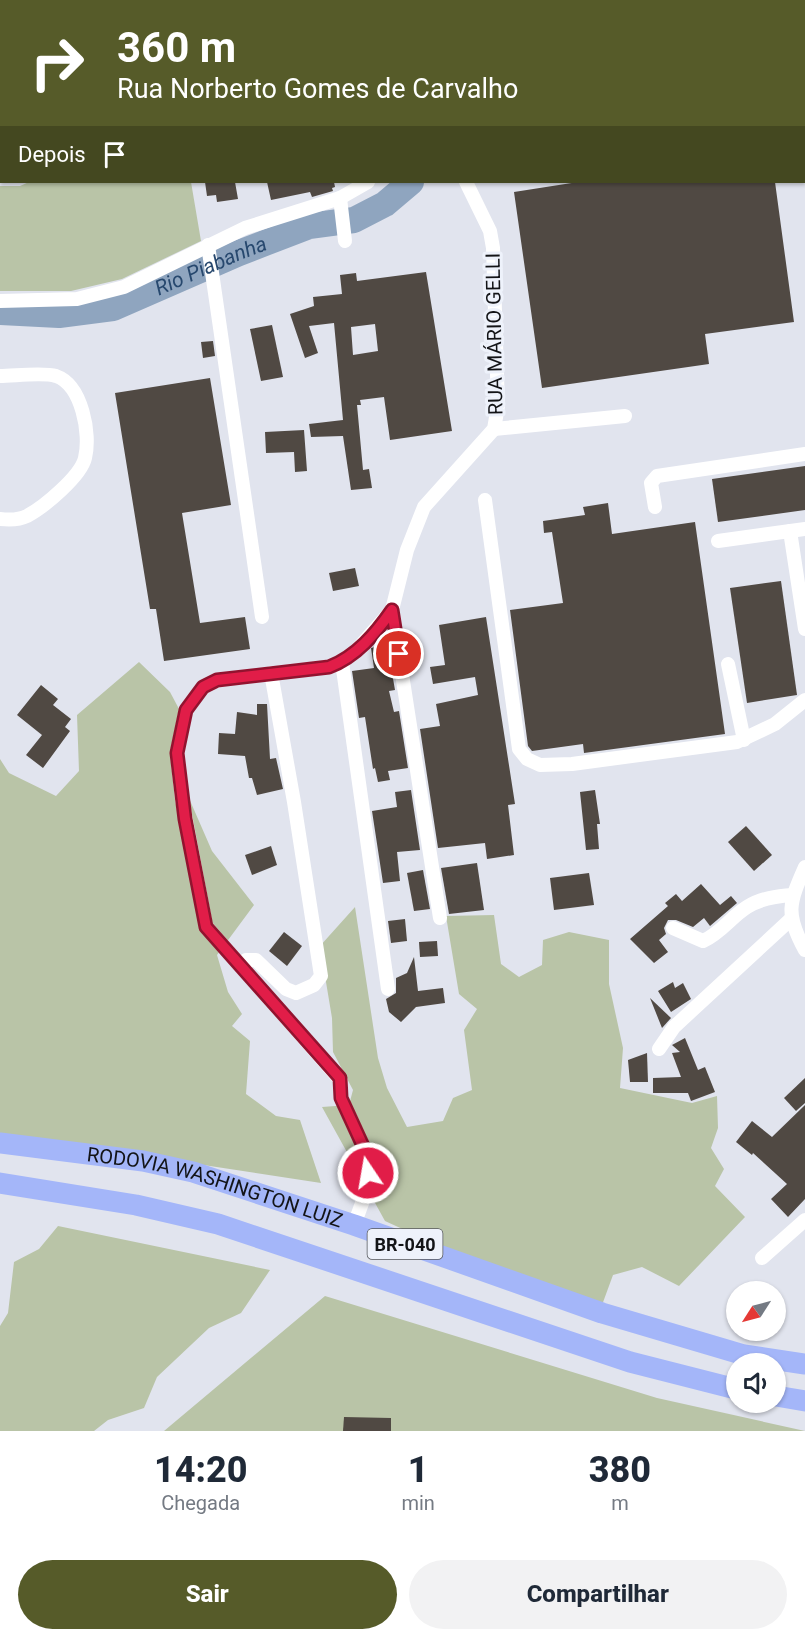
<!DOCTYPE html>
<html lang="pt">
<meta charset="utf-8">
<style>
:root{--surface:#fff;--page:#f2f2f3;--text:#1f2937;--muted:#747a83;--accent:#565b29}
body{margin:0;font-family:Roboto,sans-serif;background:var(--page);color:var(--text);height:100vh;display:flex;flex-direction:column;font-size:22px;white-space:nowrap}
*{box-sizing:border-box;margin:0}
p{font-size:20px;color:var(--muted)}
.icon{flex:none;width:33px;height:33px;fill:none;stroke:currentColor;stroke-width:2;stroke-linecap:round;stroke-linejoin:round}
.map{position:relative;height:1431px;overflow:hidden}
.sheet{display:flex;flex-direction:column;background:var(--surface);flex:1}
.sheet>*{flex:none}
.top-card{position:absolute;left:0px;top:0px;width:806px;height:183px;box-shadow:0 2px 4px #0004;background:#565b29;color:#fff;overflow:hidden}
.needle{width:39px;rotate:234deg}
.fabs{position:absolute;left:726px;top:1281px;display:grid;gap:12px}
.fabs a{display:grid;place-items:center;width:60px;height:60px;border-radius:50%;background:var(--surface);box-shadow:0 2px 4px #0004;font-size:30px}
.pin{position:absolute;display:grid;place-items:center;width:51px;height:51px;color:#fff;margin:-26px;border:3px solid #fff;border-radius:50%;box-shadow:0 2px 6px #0007}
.me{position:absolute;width:66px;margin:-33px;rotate:348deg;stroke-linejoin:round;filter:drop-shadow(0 0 4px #0008)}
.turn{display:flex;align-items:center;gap:21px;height:126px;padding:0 18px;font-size:27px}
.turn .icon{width:78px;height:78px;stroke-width:2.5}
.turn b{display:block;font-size:42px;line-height:51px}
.then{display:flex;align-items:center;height:57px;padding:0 18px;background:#0003;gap:12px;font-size:22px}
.eta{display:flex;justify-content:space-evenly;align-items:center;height:102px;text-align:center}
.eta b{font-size:36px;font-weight:800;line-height:42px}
.action{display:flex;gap:12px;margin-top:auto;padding:12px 18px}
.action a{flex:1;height:69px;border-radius:36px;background:var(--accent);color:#fff;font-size:24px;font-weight:800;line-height:69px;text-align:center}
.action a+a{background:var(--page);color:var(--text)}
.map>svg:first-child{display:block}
.green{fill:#b9c4a7}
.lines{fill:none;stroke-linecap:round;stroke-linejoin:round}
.river{stroke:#8fa5bf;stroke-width:26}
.building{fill:#504943;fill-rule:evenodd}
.minor{stroke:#fff;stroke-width:14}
.highway{stroke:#a4b6f9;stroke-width:21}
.route-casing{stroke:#92132f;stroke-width:15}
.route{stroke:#e11d48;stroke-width:10}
.labels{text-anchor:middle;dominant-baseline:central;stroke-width:6;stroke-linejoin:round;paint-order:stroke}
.shield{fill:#eef2fb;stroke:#55575b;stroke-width:1.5}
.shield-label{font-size:18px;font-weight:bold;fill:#131417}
.street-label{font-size:20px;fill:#131417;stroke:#eef2fb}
.water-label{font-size:21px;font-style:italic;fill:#27486e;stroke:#eef2fb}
</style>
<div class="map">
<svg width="805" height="1431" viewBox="0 0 805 1431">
<rect width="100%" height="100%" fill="#e1e4ee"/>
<!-- green -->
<g class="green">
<polygon points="29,182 191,182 201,241 122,279 71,291 0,291 0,186 20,186"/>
<polygon points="139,662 170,692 187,724 178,773 212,851 254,905 217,955 228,992 242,1014 232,1026 250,1041 246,1094 276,1116 300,1120 321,1183 0,1134 0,759 9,773 56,796 79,771 77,715"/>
<polygon points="355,907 378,1058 387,1088 407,1127 443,1121 453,1098 472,1090 464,1030 477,1009 459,994 446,916 494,915 501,964 519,977 542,965 543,940 569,932 609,940 609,984 623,1048 620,1088 692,1103 717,1096 718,1128 711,1148 724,1169 715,1186 745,1217 679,1286 642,1267 613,1275 602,1305 444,1248 385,1221 322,1107 349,1105 353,1090 333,1052 332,1018 320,946"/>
<polygon points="58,1226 270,1270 241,1313 209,1328 157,1377 144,1408 108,1420 94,1431 0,1431 0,1326 8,1313 14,1262 39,1249"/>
<polygon points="325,1296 657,1398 805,1431 164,1431"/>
</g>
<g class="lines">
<!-- river -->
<g class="river">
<polyline points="804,51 805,51"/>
<path id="s1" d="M 0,312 L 59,315 L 113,308 L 239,253 L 309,226 L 354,220 L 385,204 L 411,182"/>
</g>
</g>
<!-- building -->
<g class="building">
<polygon points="205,182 235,182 238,199 217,202 216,195 207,196"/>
<polygon points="267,182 334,182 335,187 332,188 333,191 312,197 310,192 271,200"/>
<polygon points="578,182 775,182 794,322 705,334 709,364 542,388 514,192"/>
<path d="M 426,272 L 452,431 L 390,440 L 384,397 L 360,400 L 361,405 L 357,405 L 363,470 L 369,469 L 372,488 L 351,490 L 343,436 L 311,437 L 309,424 L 343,420 L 334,323 L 309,326 L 318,353 L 305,358 L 290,314 L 314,306 L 313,297 L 342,294 L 340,275 L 356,273 L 357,281 ZM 375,324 L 378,351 L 353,355 L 351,327 Z"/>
<polygon points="272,325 283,377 261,381 250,329"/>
<polygon points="213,341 215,356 203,358 201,342"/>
<polygon points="210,378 231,505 182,513 200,623 245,617 250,649 164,661 156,609 150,609 115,393"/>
<polygon points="304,430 307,471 295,472 294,452 266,453 265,432"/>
<polygon points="805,466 805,510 718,522 712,479"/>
<polygon points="608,503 612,534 695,522 725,734 584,753 583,744 532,751 528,746 510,610 563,603 552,532 544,533 543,521 585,515 583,507"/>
<polygon points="355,568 359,586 333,591 329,573"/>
<polygon points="781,581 797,695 747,703 730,588"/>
<polygon points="486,617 515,804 508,805 514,855 487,859 485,843 438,848 420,729 440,726 436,704 478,695 475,677 433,684 430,667 445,665 439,625"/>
<polygon points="387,644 395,690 389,691 394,712 399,711 408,768 388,771 390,780 378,782 375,768 373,769 365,717 359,718 352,671 374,668 371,648"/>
<polygon points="41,685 58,699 53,705 71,719 65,727 70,731 43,768 26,755 42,735 17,715"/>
<polygon points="257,704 267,704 270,759 276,758 283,789 257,795 252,778 249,778 245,756 218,754 219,733 235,734 237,712 257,715"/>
<polygon points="411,790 420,850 397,852 400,881 383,883 372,811 397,807 395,792"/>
<polygon points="595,790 600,824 597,824 599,849 586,850 580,792"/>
<polygon points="746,826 772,855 754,871 728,842"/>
<polygon points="271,846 277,865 252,875 245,855"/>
<polygon points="477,863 484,910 449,914 441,868"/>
<polygon points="423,870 430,909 414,911 407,873"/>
<polygon points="589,873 594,905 554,910 550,878"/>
<polygon points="701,884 720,905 731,896 737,903 710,926 704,918 693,927 676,920 668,920 664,928 666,934 659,940 668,952 654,963 630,939 668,906 665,903 676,894 682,901"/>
<polygon points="405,919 407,941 391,943 388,921"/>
<polygon points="284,932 302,946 287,966 269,951"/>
<polygon points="437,941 438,956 420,957 419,942"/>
<polygon points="414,957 418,991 443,988 445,1003 416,1007 401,1022 389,1012 386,999 396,993 396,978 407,973"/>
<polygon points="673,982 675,988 683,983 691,999 671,1012 658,991"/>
<polygon points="650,998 671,1018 662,1028"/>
<polygon points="685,1038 698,1070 705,1067 715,1092 691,1101 688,1093 653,1093 653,1078 681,1077 672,1053 680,1052 672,1045"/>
<polygon points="647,1053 648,1082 630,1082 628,1060"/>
<polygon points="805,1078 805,1103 796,1111 784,1098"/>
<polygon points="805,1105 805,1199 788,1217 771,1199 787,1184 753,1153 752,1155 736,1142 752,1121 772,1137"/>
<polygon points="344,1417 391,1418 391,1431 343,1431"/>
</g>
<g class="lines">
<!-- minor -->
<g class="minor">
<polyline points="280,0 281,2"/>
<polyline points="370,0 371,2"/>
<polyline points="440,0 440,2"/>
<polyline points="631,0 631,2"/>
<polyline points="804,33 805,33"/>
<polyline points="340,198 345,241"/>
<polyline points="208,245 262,617"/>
<polyline points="0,301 77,299 124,287 245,228 340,198 368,182"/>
<path d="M 0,376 C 14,376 43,372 56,376 C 82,385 91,434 85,458 C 81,476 44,507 27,516 C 19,520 9,520 0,519"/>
<polyline points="494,429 625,416"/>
<polyline points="485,500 519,749 527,759 540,765 572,764 737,742 775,724 805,700"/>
<polyline points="655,507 651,483 657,476 805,454"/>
<polyline points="790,531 805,629"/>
<polyline points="718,541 805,529"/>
<polyline points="392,610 440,918"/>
<polyline points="342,662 388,989"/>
<polyline points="728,664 744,740"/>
<path d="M 805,867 C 789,903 785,914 805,950"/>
<path d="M 673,928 L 703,941 C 721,933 731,917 747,907 C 761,898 777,896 793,895"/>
<polyline points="242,968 246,960 256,960 286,989 296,993 314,985 321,976 294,802 271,673"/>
<polyline points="659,1049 674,1027 791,919"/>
<polyline points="354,1225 365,1195 368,1173 363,1146 341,1098 341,1081 206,926 182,799 177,753 186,710 203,687 217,680 329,667 342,662 355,652 392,610 407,550 424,507 494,429 498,406 493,248 490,231 466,182"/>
<polyline points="762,1258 805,1220"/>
</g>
<!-- highway -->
<g class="highway">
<path id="s2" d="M 0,1143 L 143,1161 L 193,1172 L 354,1225 L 602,1313 L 744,1355 L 805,1364"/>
<polyline points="0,1183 136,1205 218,1224 630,1362 736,1389"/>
<polyline points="776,1396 805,1401"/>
</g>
</g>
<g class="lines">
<!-- route casing -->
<g class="route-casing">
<path id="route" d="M 368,1173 L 363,1146 L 341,1098 L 340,1078 L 206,927 L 185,819 L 177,753 L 186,710 L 203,687 L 217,680 L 329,667 C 356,657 376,633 392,610 L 399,654"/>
</g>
<!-- route -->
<use href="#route" class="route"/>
</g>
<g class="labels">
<!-- shield labels -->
<rect class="shield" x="367.5" y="1229" width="75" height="30" rx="4.5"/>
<g class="shield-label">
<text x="405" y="1244">BR-040</text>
</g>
<!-- street labels -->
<g class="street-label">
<text transform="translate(494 334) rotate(-91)">RUA MÁRIO GELLI</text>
<text stroke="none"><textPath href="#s2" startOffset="220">RODOVIA WASHINGTON LUIZ</textPath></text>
</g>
<!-- water labels -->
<g class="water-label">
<text stroke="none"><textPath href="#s1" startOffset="220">Rio Piabanha</textPath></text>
</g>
</g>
</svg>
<div class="fabs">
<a><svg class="needle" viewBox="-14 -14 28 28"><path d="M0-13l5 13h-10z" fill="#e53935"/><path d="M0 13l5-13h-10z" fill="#747a83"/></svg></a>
<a><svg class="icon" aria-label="sound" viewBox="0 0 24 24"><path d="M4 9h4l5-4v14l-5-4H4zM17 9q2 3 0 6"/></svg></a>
</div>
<div class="pin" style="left:399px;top:654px;background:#d93025"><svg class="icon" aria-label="arrive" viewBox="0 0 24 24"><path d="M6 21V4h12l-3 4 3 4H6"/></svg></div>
<svg class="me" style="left:368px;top:1173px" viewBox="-20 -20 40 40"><circle r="17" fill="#e11d48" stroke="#fff" stroke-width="3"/><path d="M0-11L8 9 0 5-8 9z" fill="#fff"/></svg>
<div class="top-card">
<div class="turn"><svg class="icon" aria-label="right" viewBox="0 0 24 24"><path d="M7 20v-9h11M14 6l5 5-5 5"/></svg><div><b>360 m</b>Rua Norberto Gomes de Carvalho</div></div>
<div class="then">Depois<svg class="icon" aria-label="arrive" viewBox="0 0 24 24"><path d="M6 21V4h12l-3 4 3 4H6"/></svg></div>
</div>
</div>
<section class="sheet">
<div class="eta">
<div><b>14:20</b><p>Chegada</p></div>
<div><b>1</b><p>min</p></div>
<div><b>380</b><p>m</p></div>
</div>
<div class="action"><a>Sair</a><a>Compartilhar</a></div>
</section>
